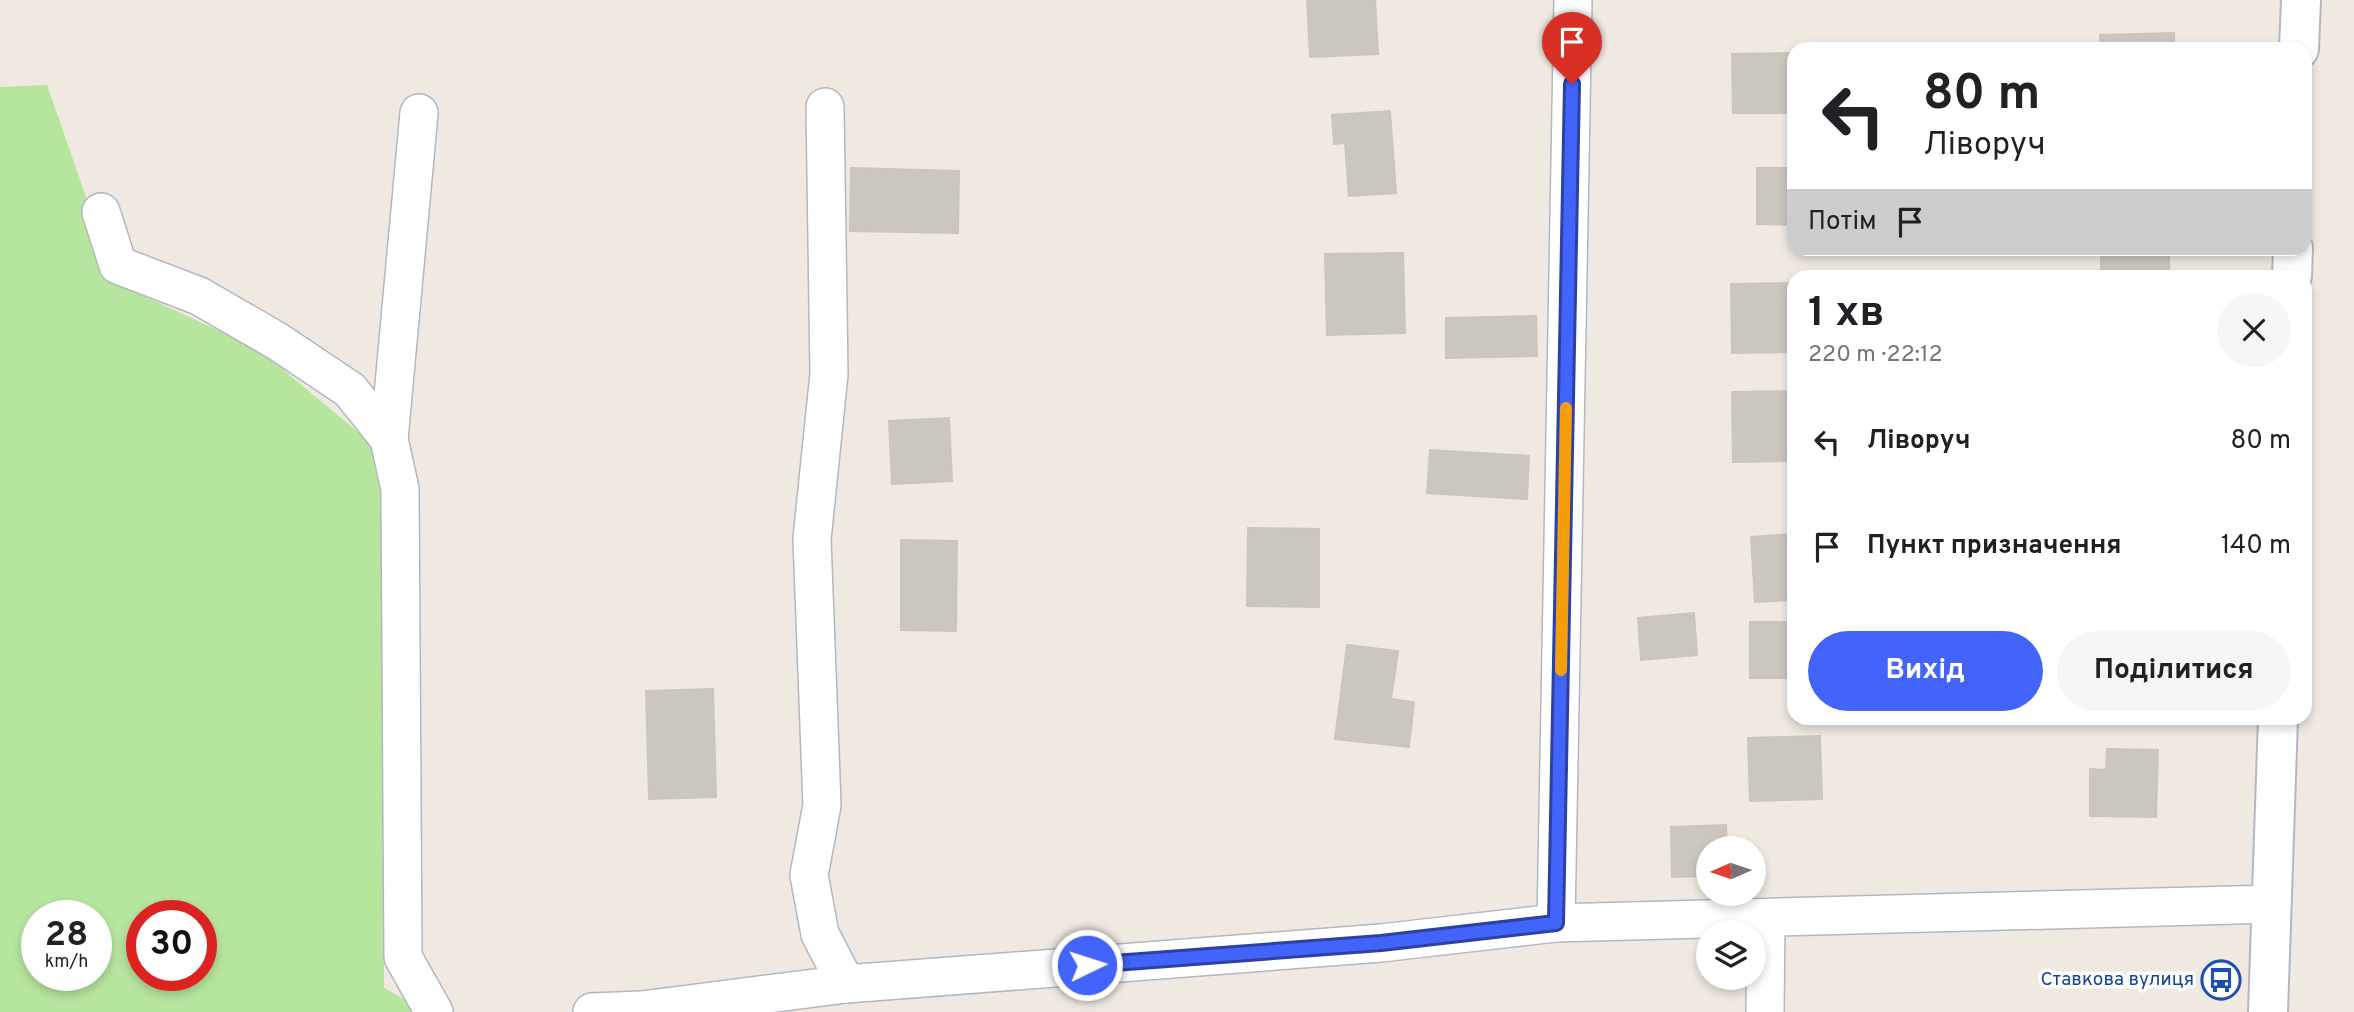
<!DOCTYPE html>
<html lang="uk">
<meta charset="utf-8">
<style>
:root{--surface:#fff;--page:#f6f6f6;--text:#202124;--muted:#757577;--accent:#4264fb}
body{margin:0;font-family:Overpass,sans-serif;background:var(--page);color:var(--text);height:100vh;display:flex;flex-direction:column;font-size:26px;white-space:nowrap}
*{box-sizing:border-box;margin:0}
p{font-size:23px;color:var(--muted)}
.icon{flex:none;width:38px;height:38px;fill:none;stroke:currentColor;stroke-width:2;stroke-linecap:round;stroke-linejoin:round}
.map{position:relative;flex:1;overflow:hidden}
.panel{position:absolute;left:1787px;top:270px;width:525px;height:455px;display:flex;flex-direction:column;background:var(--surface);border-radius:21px;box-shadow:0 4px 10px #0003}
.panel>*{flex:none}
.banner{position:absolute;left:1787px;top:42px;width:525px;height:214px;border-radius:21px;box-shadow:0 4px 10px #0003;background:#fff;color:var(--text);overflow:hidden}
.needle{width:46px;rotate:267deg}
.buttons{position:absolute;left:1696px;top:836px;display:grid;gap:14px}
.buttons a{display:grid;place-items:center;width:70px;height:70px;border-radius:50%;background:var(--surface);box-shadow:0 4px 10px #0003;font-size:35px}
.speed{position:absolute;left:21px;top:900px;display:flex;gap:14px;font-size:35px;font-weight:700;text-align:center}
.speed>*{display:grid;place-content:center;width:91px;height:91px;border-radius:50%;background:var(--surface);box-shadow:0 4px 10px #0003;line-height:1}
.speed small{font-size:18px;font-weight:400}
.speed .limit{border:10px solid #d22;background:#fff;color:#111}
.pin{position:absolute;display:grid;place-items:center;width:60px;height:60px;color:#fff;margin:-72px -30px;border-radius:50% 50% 50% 0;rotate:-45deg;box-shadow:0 0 7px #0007}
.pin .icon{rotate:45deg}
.me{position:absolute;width:77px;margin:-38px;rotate:86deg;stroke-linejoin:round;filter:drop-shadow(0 0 5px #0008)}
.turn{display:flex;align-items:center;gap:24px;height:147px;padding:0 21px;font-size:32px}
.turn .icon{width:91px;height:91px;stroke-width:2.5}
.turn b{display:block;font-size:49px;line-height:60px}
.then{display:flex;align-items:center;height:66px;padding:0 21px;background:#0003;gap:14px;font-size:26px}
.round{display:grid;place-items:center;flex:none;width:74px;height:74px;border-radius:37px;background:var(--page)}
.headline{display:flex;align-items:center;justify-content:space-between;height:119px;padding:0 21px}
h1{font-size:42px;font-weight:700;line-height:52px}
.cta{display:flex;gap:14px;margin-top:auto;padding:14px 21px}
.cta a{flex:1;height:80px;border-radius:42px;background:var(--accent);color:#fff;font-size:28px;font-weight:700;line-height:80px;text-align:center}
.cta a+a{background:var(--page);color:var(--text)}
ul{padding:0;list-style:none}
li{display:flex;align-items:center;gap:21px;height:105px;padding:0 21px}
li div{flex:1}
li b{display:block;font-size:26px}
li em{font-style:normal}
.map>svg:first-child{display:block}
.green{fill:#b6e59e;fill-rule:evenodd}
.building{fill:#cbc7bf;stroke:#cbc5ba;stroke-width:2}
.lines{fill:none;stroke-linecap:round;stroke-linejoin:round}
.minor-casing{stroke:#b4b7c1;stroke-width:40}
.tertiary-casing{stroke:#b4b7c1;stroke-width:42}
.minor{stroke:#fff;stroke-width:37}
.tertiary{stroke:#fff;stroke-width:38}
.route-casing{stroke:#2b41a3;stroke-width:18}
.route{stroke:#4264fb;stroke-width:12}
.slow{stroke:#f59e0b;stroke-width:12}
.labels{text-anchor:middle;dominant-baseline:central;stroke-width:7;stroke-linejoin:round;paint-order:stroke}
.transit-label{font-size:19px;fill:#164399;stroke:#fff;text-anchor:end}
</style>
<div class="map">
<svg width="2354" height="1012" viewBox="0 0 2354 1012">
<rect width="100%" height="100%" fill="#efe9e1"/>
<!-- green -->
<path class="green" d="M 47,85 L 116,283 L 258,349 L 369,441 L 385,491 L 384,988 L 428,1012 L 0,1012 L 0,87 ZM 37,915 L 96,915 L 96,975 L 37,975 ZM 142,915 L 201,915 L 201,975 L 142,975 Z"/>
<!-- building -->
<g class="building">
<polygon points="1307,0 1375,0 1378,54 1310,57"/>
<polygon points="2174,33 2174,49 2101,49 2100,35"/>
<polygon points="1794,53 1794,113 1733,113 1732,54"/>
<polygon points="1390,111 1396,193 1349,196 1345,143 1334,144 1332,115"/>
<polygon points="851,168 959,171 958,233 850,231"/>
<polygon points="1757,168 1794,168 1794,225 1757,224"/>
<rect x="2101" y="248" width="68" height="28"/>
<polygon points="1403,253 1405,333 1327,335 1325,254"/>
<polygon points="1794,283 1794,352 1732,353 1731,284"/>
<polygon points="1536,316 1537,356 1446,358 1446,318"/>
<polygon points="1794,391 1794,461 1733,462 1732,392"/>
<polygon points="949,418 952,481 892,484 889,421"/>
<polygon points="1430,450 1529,456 1527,499 1427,493"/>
<polygon points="1248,528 1319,529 1319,607 1247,606"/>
<polygon points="1794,534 1794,600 1755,602 1751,537"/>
<polygon points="901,540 957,541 956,631 901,630"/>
<polygon points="1694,613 1697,655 1641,660 1638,618"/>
<rect x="1750" y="622" width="44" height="56"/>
<polygon points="1347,645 1398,651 1391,699 1414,702 1409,747 1335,739"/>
<polygon points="713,689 716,797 649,799 646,691"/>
<polygon points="1820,736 1822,799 1750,801 1748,738"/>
<polygon points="2107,749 2158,750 2156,817 2090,816 2090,769 2106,770"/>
<polygon points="1726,825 1727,849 1708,849 1708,876 1672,877 1671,827"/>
</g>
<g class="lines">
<!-- minor casing -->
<g class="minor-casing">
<g id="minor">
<polyline points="825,107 829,374 812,539 822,805 809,875 820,934 846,984"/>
<polyline points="101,212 118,265 199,296 277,341 350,390 389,439 400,489 403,957 434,1012"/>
<polyline points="389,439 419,113"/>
<polyline points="1556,923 1573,0"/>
<polyline points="592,1012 642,1010 846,984 1381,943 1556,923 2272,904"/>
<polyline points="1765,1012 1766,918"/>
</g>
</g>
<!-- tertiary casing -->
<g class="tertiary-casing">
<g id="tertiary">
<polyline points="2299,49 2301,0"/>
<polyline points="2292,276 2293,248"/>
<polyline points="2268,1012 2278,718"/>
</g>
</g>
<!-- minor -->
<use href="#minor" class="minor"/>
<!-- tertiary -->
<use href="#tertiary" class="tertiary"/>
</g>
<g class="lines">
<!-- route casing -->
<g class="route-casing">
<polyline id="route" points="1087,965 1381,943 1556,923 1572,84"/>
</g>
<!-- route -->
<use href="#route" class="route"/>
<!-- slow -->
<polyline class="slow" points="1561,670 1566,408"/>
</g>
<!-- icons -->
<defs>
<g id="bus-ring" transform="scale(2.0125)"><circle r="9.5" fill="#fff" stroke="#1a4fb4" stroke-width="1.5"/><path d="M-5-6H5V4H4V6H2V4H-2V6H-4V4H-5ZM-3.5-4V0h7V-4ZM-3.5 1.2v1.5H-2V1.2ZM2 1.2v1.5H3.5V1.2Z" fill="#1a4fb4"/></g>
</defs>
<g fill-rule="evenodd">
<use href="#bus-ring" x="2221" y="980"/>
</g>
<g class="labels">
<!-- transit labels -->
<g class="transit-label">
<text x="2194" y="980">Ставкова вулиця</text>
</g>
</g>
</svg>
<div class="buttons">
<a><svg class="needle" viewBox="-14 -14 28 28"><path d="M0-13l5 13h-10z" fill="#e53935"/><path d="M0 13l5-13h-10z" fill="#757577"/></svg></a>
<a><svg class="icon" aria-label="layers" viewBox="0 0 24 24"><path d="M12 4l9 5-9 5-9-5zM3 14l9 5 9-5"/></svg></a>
</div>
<div class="speed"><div>28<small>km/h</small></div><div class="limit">30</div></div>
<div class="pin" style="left:1572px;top:84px;background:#d93025"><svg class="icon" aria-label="arrive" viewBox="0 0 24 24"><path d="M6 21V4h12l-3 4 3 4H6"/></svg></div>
<svg class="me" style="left:1087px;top:965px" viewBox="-20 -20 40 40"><circle r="17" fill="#4264fb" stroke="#fff" stroke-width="3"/><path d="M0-11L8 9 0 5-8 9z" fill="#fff"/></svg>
<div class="banner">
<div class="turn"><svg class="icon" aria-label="left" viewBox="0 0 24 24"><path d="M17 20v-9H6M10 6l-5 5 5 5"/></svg><div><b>80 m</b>Ліворуч</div></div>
<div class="then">Потім<svg class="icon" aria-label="arrive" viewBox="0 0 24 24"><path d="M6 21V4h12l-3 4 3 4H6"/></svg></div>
</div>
<section class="panel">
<div class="headline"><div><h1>1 хв</h1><p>220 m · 22:12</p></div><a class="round"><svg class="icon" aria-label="close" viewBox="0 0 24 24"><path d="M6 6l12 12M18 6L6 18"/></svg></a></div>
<ul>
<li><svg class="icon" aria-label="left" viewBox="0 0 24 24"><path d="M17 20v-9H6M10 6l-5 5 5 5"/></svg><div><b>Ліворуч</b></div><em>80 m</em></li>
<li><svg class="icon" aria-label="arrive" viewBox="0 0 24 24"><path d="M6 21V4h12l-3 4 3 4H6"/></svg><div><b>Пункт призначення</b></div><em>140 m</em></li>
</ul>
<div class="cta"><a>Вихід</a><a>Поділитися</a></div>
</section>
</div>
